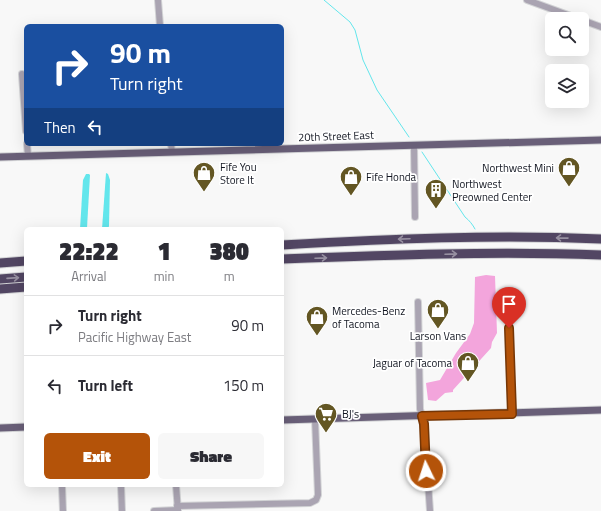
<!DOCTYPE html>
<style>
:root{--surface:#fff;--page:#f7f7f7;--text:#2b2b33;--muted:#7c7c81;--line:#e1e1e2;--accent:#b45309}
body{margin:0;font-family:"Titillium Web",sans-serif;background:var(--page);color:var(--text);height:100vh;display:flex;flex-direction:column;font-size:15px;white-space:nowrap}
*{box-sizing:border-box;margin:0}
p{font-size:13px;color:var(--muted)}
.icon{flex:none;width:22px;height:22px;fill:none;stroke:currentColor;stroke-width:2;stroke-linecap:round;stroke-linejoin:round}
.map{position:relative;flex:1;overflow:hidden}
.sheet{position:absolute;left:24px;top:227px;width:260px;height:260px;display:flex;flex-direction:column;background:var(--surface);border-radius:6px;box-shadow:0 4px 16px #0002}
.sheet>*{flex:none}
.top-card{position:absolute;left:24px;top:24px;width:260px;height:122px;border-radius:6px;box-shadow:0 4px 16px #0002;background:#1a4fa0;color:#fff;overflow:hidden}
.tools{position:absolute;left:545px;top:12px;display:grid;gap:8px}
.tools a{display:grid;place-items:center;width:44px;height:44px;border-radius:6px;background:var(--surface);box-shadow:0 4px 16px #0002;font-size:20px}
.pin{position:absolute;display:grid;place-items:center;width:34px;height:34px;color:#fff;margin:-41px -17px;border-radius:50% 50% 50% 0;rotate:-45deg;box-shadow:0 0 4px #0007}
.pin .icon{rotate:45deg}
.me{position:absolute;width:44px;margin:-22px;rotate:356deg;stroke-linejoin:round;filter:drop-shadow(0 0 3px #0008)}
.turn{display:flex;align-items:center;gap:14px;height:84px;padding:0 20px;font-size:18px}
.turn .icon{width:52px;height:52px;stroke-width:2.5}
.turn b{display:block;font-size:28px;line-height:34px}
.then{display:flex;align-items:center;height:38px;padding:0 20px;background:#0003;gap:8px;font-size:15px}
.eta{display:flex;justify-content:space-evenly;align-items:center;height:68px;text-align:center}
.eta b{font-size:24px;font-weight:800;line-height:28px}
.cta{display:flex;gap:8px;margin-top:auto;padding:8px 20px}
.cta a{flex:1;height:46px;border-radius:6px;background:var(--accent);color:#fff;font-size:16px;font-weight:800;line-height:46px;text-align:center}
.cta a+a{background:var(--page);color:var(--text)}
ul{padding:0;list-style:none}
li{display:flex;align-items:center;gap:12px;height:60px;padding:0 20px;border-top:1px solid var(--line)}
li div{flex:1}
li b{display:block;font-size:15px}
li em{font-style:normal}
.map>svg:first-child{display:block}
.forest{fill:#f3a5dc}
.water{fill:#63e6ec}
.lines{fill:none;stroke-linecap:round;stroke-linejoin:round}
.stream{stroke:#63e6ec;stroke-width:1}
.minor-casing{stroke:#d3d4d6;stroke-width:8}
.major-casing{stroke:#d3d4d6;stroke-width:9}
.highway-casing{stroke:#d3d4d6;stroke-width:11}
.minor{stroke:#aaa4b2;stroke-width:6}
.major{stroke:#695f78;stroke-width:7}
.highway{stroke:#524663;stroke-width:9}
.oneway{stroke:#9790a1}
.route-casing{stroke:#753606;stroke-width:10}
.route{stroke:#b45309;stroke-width:7}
.labels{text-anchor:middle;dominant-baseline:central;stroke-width:3.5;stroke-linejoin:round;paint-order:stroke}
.street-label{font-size:11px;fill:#121621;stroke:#fff}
.poi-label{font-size:11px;fill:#121621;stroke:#fff;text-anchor:start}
</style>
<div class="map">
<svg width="601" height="511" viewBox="0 0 601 511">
<rect width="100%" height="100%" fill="#f8f8f8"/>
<!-- forest -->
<polygon class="forest" points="486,275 495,276 497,333 492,342 491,348 453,390 453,392 445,393 436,401 428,400 426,383 440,380 456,353 470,334 474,323 475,277"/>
<!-- water -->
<g class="water">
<polygon points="106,173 108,174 110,180 109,226 108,229 102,229"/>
<polygon points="86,174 89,174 90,175 87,228 80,229 83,180"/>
</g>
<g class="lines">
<!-- stream -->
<g class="stream">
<polyline points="324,0 350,22 355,30 363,60 377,90 409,137"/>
<path d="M 422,152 L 465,217 C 469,220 473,225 475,229"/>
</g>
<!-- minor casing -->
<g class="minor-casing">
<g id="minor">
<polyline points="158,0 160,26"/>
<polyline points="527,0 579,19"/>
<polyline points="582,20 601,27"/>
<polyline points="22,74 26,131"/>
<polyline points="27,144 28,156"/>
<polyline points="171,144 172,152"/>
<polyline points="414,145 415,217"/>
<polyline points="418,302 420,409 424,424 430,511"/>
<polyline points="509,328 512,414"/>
<polyline points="62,485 63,511"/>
<polyline points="121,485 122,511"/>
<polyline points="176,485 178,511"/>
<polyline points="177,506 310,503 316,500 318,495 315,419"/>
<polyline points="154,511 178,510"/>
</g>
</g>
<!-- major casing -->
<g class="major-casing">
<g id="major">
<polyline points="0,157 601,140"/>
<polyline points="282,420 601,410"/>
<polyline points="0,428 26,427"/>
</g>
</g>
<!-- highway casing -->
<g class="highway-casing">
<g id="highway">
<path d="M 282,245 C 388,239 495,234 601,239"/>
<path d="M 282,259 C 388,255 495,251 601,255"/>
<polyline points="0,263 26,261"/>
<polyline points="0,279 26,277"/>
<polyline points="0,289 26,287"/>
</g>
</g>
<!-- minor -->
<use href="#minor" class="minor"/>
<!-- major -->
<use href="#major" class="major"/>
<!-- highway -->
<use href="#highway" class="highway"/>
</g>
<!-- one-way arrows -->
<defs><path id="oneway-shaft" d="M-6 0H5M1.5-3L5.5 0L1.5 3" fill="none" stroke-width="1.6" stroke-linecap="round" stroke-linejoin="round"/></defs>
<g class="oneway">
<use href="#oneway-shaft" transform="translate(562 238) rotate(-179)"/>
<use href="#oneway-shaft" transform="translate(404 239) rotate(178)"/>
<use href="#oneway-shaft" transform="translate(451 254) rotate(-2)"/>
<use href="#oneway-shaft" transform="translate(321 258) rotate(-2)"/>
<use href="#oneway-shaft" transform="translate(13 278) rotate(-4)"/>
</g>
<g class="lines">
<!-- route casing -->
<g class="route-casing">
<polyline id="route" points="426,471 424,424 422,416 512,414 509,328"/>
</g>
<!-- route -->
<use href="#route" class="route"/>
</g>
<!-- icons -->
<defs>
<g id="shop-pin" transform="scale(1.15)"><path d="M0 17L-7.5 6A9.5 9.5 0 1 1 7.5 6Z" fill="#635623" stroke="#fff"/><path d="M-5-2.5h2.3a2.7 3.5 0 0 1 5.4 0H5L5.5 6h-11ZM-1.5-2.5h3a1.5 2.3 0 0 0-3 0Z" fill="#fff"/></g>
<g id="building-pin" transform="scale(1.15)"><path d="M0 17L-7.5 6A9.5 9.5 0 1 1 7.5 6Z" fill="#635623" stroke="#fff"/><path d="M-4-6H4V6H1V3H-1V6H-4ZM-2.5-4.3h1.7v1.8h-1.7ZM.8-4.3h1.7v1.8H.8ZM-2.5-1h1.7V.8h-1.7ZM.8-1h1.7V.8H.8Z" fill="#fff"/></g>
<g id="supermarket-pin" transform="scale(1.15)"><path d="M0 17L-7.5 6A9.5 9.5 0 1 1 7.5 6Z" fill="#635623" stroke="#fff"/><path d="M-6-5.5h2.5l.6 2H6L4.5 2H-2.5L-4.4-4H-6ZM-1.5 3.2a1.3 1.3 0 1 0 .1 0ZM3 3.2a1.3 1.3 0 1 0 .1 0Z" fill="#fff"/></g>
</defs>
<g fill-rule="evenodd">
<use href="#shop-pin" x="569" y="168"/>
<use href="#shop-pin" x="204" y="173"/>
<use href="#shop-pin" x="351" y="177"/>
<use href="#building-pin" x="436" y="190"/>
<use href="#shop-pin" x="438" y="310"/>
<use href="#shop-pin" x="317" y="317"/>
<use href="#shop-pin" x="468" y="363"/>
<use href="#supermarket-pin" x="326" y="414"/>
</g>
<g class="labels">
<!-- street labels -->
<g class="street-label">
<text transform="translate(336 136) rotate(-2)">20th Street East</text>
</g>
<!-- poi labels -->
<g class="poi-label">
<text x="220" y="167">Fife You<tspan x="220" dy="13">Store It</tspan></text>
<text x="554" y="168" text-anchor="end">Northwest Mini</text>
<text x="366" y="177">Fife Honda</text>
<text x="452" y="184">Northwest<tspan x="452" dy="13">Preowned Center</tspan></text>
<text x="332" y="311">Mercedes-Benz<tspan x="332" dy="13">of Tacoma</tspan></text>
<text x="438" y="336" text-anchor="middle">Larson Vans</text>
<text x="452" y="363" text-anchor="end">Jaguar of Tacoma</text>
<text x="342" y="414">BJ's</text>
</g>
</g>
</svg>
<div class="tools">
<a><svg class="icon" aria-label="search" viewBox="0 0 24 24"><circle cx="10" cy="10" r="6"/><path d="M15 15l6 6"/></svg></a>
<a><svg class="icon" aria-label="layers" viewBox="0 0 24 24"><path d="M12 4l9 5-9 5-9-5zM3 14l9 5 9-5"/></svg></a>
</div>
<div class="pin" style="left:509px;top:328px;background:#d93025"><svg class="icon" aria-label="arrive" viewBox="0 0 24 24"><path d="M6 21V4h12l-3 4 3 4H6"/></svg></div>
<svg class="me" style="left:426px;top:471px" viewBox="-20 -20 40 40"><circle r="17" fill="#b45309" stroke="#fff" stroke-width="3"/><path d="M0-11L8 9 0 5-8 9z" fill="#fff"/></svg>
<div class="top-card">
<div class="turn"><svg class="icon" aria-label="right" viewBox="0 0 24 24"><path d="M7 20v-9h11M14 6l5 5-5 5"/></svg><div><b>90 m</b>Turn right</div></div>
<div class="then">Then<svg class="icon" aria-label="left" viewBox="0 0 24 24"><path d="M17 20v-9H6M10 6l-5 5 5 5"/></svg></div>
</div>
<section class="sheet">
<div class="eta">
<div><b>22:22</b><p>Arrival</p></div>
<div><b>1</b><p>min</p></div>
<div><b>380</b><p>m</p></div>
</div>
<ul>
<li><svg class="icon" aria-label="right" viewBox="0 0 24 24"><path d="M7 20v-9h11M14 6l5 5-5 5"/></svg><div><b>Turn right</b><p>Pacific Highway East</p></div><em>90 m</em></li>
<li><svg class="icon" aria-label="left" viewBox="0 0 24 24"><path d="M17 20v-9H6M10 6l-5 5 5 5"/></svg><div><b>Turn left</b></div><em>150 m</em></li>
</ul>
<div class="cta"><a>Exit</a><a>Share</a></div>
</section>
</div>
